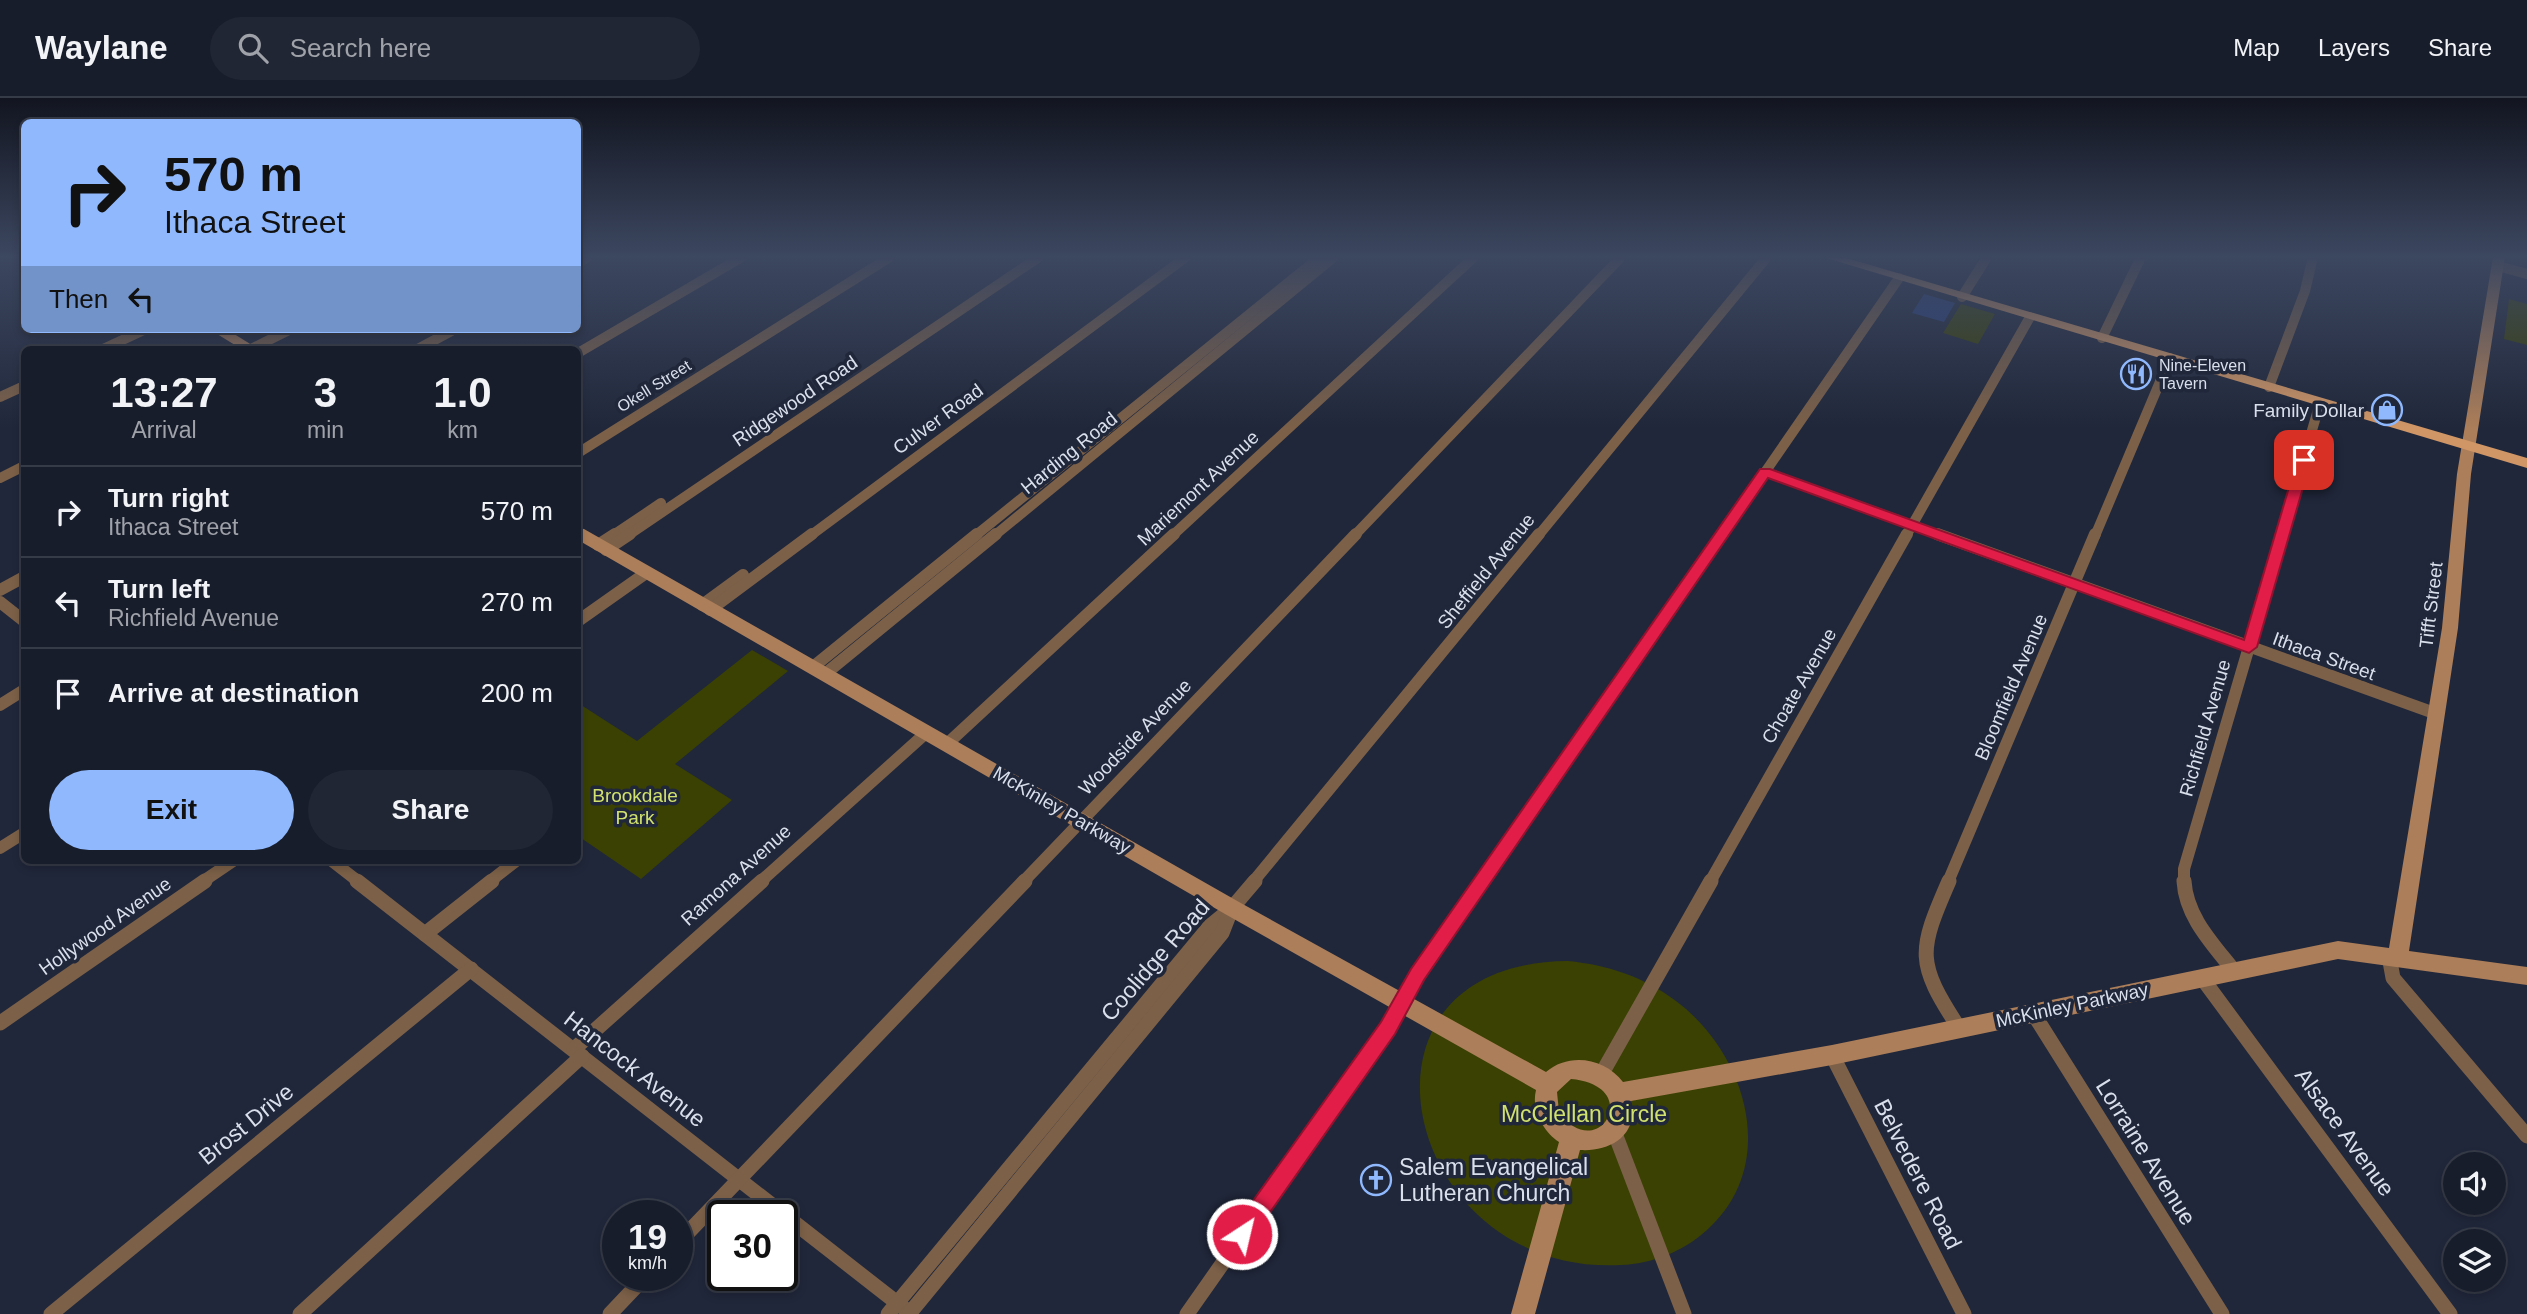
<!DOCTYPE html>
<style>
:root{--surface:#181d2c;--page:#212634;--text:#f1f3f6;--muted:#9fa2a9;--line:#363b48;--accent:#8fb8fd}
body{margin:0;font-family:Arial,sans-serif;background:var(--page);color:var(--text);height:100vh;display:flex;flex-direction:column;font-size:26px;white-space:nowrap}
*{box-sizing:border-box;margin:0}
p{font-size:23px;color:var(--muted)}
.icon{flex:none;width:38px;height:38px;fill:none;stroke:currentColor;stroke-width:2;stroke-linecap:round;stroke-linejoin:round}
.map{position:relative;flex:1;overflow:hidden}
.drawer{position:absolute;left:21px;top:248px;width:560px;height:518px;display:flex;flex-direction:column;background:var(--surface);border-radius:10px;box-shadow:0 4px 10px #0003,0 0 0 2px var(--line)}
.drawer>*{flex:none}
.top-card{position:absolute;left:21px;top:21px;width:560px;height:214px;border-radius:10px;box-shadow:0 4px 10px #0003,0 0 0 2px var(--line);background:#8fb8fd;color:#111;overflow:hidden}
.fabs{position:absolute;left:2443px;top:1054px;display:grid;gap:14px}
.fabs a{display:grid;place-items:center;width:63px;height:63px;border-radius:50%;background:var(--surface);box-shadow:0 4px 10px #0003,0 0 0 2px var(--line);font-size:35px}
.speed{position:absolute;left:602px;top:1102px;display:flex;gap:14px;font-size:35px;font-weight:700;text-align:center}
.speed>*{display:grid;place-content:center;width:91px;height:91px;border-radius:50%;background:var(--surface);box-shadow:0 4px 10px #0003,0 0 0 2px var(--line);line-height:1}
.speed small{font-size:18px;font-weight:400}
.speed .limit{border:4px solid #111;border-radius:10px;background:#fff;color:#111}
.pin{position:absolute;display:grid;place-items:center;width:60px;height:60px;color:#fff;margin:-30px;border-radius:14px;box-shadow:0 4px 10px #0006}
.me{position:absolute;width:77px;margin:-38px;rotate:35deg;stroke-linejoin:round;filter:drop-shadow(0 0 5px #0008)}
.turn{display:flex;align-items:center;gap:24px;height:147px;padding:0 28px;font-size:32px}
.turn .icon{width:91px;height:91px;stroke-width:2.5}
.turn b{display:block;font-size:49px;line-height:60px}
.then{display:flex;align-items:center;height:66px;padding:0 28px;background:#0003;gap:14px;font-size:26px}
.eta{display:flex;justify-content:space-evenly;align-items:center;height:119px;text-align:center}
.eta b{font-size:42px;font-weight:600;line-height:49px}
.button{display:flex;gap:14px;margin-top:auto;padding:14px 28px}
.button a{flex:1;height:80px;border-radius:42px;background:var(--accent);color:#111;font-size:28px;font-weight:600;line-height:80px;text-align:center}
.button a+a{background:var(--page);color:var(--text)}
ul{padding:0;list-style:none}
li{display:flex;align-items:center;gap:21px;height:91px;padding:0 28px;border-top:2px solid var(--line)}
li div{flex:1}
li b{display:block;font-size:26px}
li em{font-style:normal}
header{display:flex;align-items:center;gap:42px;box-sizing:border-box;height:98px;padding:0 35px;background:var(--surface);border-bottom:2px solid var(--line)}
header strong{font-size:33px}
nav{display:flex;gap:38px;margin-inline-start:auto;font-size:24px}
.search{width:490px;height:63px;background:var(--page);display:flex;align-items:center;gap:18px;box-sizing:border-box;padding:0 24px;border-radius:38px;color:var(--muted);font-size:26px}
.map>svg:first-child{display:block}
.green{fill:#3a4103}
.building{fill:#284081}
.lines{fill:none;stroke-linecap:round;stroke-linejoin:round}
.street-far2{stroke:#7c6048;stroke-width:10}
.street-far1{stroke:#7c6048;stroke-width:12}
.street{stroke:#7c6048;stroke-width:15}
.secondary{fill:#ac7e59;fill-rule:evenodd}
.primary{fill:#d19665;fill-rule:evenodd}
.route{fill:#e11d48;stroke:#92132f;stroke-width:2}
.labels{text-anchor:middle;dominant-baseline:central;stroke-width:7;stroke-linejoin:round;paint-order:stroke}
.far-poi-label{font-size:16px;fill:#d9dfeb;stroke:#20273a;text-anchor:start}
.far-street-label{font-size:16px;fill:#d9dfeb;stroke:#20273a}
.street-label{font-size:19px;fill:#d9dfeb;stroke:#20273a}
.poi-label{font-size:19px;fill:#d9dfeb;stroke:#20273a;text-anchor:end}
.park-label{font-size:19px;fill:#d1e16d;stroke:#20273a}
.near-street-label{font-size:23px;fill:#d9dfeb;stroke:#20273a}
.near-park-label{font-size:23px;fill:#d1e16d;stroke:#20273a}
.near-poi-label{font-size:23px;fill:#d9dfeb;stroke:#20273a;text-anchor:start}
</style>
<header>
<strong>Waylane</strong>
<div class="search"><svg class="icon" aria-label="search" viewBox="0 0 24 24"><circle cx="10" cy="10" r="6"/><path d="M15 15l6 6"/></svg>Search here</div>
<nav><a>Map</a><a>Layers</a><a>Share</a></nav>
</header>
<div class="map">
<svg width="2527" height="1216" viewBox="0 0 2527 1216">
<rect width="100%" height="100%" fill="#20273a"/>
<!-- green -->
<g class="green">
<polygon points="2509,201 2527,206 2527,247 2504,241"/>
<polygon points="1961,206 1995,216 1978,246 1943,235"/>
<polygon points="752,552 788,573 675,666 732,702 641,781 578,738 578,605 637,643"/>
<path d="M 1568,863 C 1608,867 1644,879 1676,903 C 1747,956 1780,1067 1707,1132 C 1684,1153 1652,1166 1621,1167 C 1403,1179 1329,865 1568,863 Z"/>
</g>
<!-- building -->
<polygon class="building" points="1924,196 1955,205 1944,224 1912,215"/>
<g class="lines">
<!-- street-far2 -->
<g class="street-far2">
<polyline points="578,165 588,159"/>
<polyline points="2498,168 2527,176"/>
<polyline points="1962,199 1987,159"/>
<polyline points="2102,240 2141,159"/>
<polyline points="251,251 291,231"/>
<polyline points="101,252 146,231"/>
<polyline points="416,252 455,231"/>
<polyline points="578,255 742,159"/>
<polyline points="2269,289 2305,193 2313,159"/>
<polyline points="0,299 24,288"/>
<polyline points="578,355 890,159"/>
<polyline points="1765,374 1942,438"/>
<polyline points="0,380 24,368"/>
<polyline points="612,438 661,405"/>
<polyline points="627,438 1039,159"/>
<polyline points="810,438 1186,159"/>
<polyline points="975,438 1320,159"/>
<polyline points="994,438 1334,159"/>
<polyline points="1172,438 1474,159"/>
<polyline points="1354,438 1621,159"/>
<polyline points="1538,438 1767,159"/>
<polyline points="1721,438 1899,180"/>
<polyline points="1906,438 2030,219"/>
<polyline points="2095,438 2170,260"/>
<polyline points="2281,438 2320,305"/>
</g>
<!-- street-far1 -->
<g class="street-far1">
<polyline points="1937,436 2437,616"/>
<polyline points="598,447 615,436"/>
<polyline points="606,452 630,436"/>
<polyline points="0,492 24,479"/>
<polyline points="0,504 24,523"/>
<polyline points="702,507 743,477"/>
<polyline points="710,512 812,436"/>
<polyline points="578,523 646,475"/>
<polyline points="813,569 977,436"/>
<polyline points="825,576 996,436"/>
<polyline points="0,607 24,592"/>
<polyline points="947,646 1174,436"/>
<polyline points="0,750 24,735"/>
<polyline points="332,763 359,784"/>
<polyline points="202,784 233,763"/>
<polyline points="489,784 516,763"/>
<polyline points="760,784 926,635"/>
<polyline points="1023,784 1356,436"/>
<polyline points="1253,784 1539,436"/>
<polyline points="1481,784 1722,436"/>
<polyline points="1710,784 1907,436"/>
<polyline points="1948,784 2095,436"/>
<polyline points="2184,784 2184,771 2282,436"/>
</g>
<!-- street -->
<g class="street">
<polyline points="357,783 910,1215"/>
<path d="M 1949,783 C 1918,854 1916,864 1959,930"/>
<path d="M 2184,783 C 2186,819 2213,846 2234,873"/>
<polyline points="425,836 492,783"/>
<polyline points="2389,858 2393,880 2527,1038"/>
<polyline points="2202,880 2450,1216"/>
<polyline points="2033,915 2222,1216"/>
<polyline points="0,925 205,783"/>
<polyline points="574,951 762,783"/>
<polyline points="1832,957 1964,1216"/>
<polyline points="1601,977 1711,783"/>
<polyline points="1614,1033 1684,1216"/>
<polyline points="677,1146 1025,783"/>
<polyline points="51,1216 471,871"/>
<polyline points="300,1216 582,958"/>
<polyline points="610,1216 646,1178"/>
<polyline points="888,1216 1210,828 1232,810 1255,783"/>
<polyline points="909,1216 1222,835 1231,812"/>
<polyline points="1187,1216 1388,930 1417,877 1482,783"/>
</g>
<!-- secondary -->
<g class="secondary">
<path d="M 2493,159 L 2505,159 L 2471,376 L 2458,530 L 2409,853 L 2527,869 L 2527,887 L 2338,861 L 1832,967 L 1631,1003 C 1639,1038 1609,1054 1580,1052 L 1535,1216 L 1511,1216 L 1559,1044 C 1543,1033 1531,1012 1536,992 L 1225,816 L 578,442 L 578,430 L 584,431 L 1239,804 L 1546,974 C 1569,954 1605,960 1623,984 L 1832,947 L 2338,843 L 2389,850 L 2442,530 L 2457,376 ZM 1571,981 C 1646,988 1597,1068 1559,1014 L 1557,994 Z"/>
<polygon points="209,231 226,231 260,252 243,252"/>
</g>
<!-- primary -->
<polygon class="primary" points="1823,159 1843,159 2527,360 2527,370"/>
</g>
<!-- sky -->
<linearGradient id="sky" x2="0" y2="1"><stop stop-color="#121520"/><stop offset="0.48" stop-color="#3c4760"/><stop offset="1" stop-color="#3c4760" stop-opacity="0"/></linearGradient>
<rect width="2527" height="330" fill="url(#sky)"/>
<!-- route -->
<polygon class="route" points="2304,357 2311,362 2257,549 2249,555 1768,380 1424,882 1395,936 1250,1143 1242,1146 1235,1143 1232,1136 1235,1128 1381,924 1411,871 1760,371 1770,371 2244,542 2297,362"/>
<!-- icons -->
<defs>
<g id="restaurant-ring" transform="scale(1.575)"><circle r="9.5" fill="#20273a" stroke="#8fb8fd" stroke-width="1.5"/><path d="M-5-6h1v4h1v-4h1v4h1v-4h1v5L-1.5 .5V6h-2V.5L-5-1ZM5-6V6H3V1.5H1.5Q1.5-4 5-6Z" fill="#8fb8fd"/></g>
<g id="shop-ring" transform="scale(1.575)"><circle r="9.5" fill="#20273a" stroke="#8fb8fd" stroke-width="1.5"/><path d="M-5-2.5h2.3a2.7 3.5 0 0 1 5.4 0H5L5.5 6h-11ZM-1.5-2.5h3a1.5 2.3 0 0 0-3 0Z" fill="#8fb8fd"/></g>
<g id="church-ring" transform="scale(1.575)"><circle r="9.5" fill="#20273a" stroke="#8fb8fd" stroke-width="1.5"/><path d="M-1.2-6h2.4v3.5h3.3v2.4h-3.3V6h-2.4V-.1h-3.3v-2.4h3.3Z" fill="#8fb8fd"/></g>
</defs>
<g fill-rule="evenodd">
<use href="#restaurant-ring" x="2136" y="276"/>
<use href="#shop-ring" x="2387" y="312"/>
<use href="#church-ring" x="1376" y="1082"/>
</g>
<g class="labels">
<!-- far-poi labels -->
<g class="far-poi-label">
<text x="2159" y="267">Nine-Eleven<tspan x="2159" dy="18">Tavern</tspan></text>
</g>
<!-- far-street labels -->
<g class="far-street-label">
<text transform="translate(654 288) rotate(-32)">Okell Street</text>
</g>
<!-- street labels -->
<g class="street-label">
<text transform="translate(795 303) rotate(-34)">Ridgewood Road</text>
<text transform="translate(938 321) rotate(-36)">Culver Road</text>
<text transform="translate(1069 355) rotate(-39)">Harding Road</text>
<text transform="translate(1198 390) rotate(-43)">Mariemont Avenue</text>
<text transform="translate(1486 473) rotate(-51)">Sheffield Avenue</text>
<text transform="translate(2431 507) rotate(-83)">Tifft Street</text>
<text transform="translate(2324 558) rotate(20)">Ithaca Street</text>
<text transform="translate(1799 588) rotate(-60)">Choate Avenue</text>
<text transform="translate(2011 589) rotate(-67)">Bloomfield Avenue</text>
<text transform="translate(2205 630) rotate(-74)">Richfield Avenue</text>
<text transform="translate(1135 639) rotate(-46)">Woodside Avenue</text>
<text transform="translate(1062 712) rotate(30)">McKinley Parkway</text>
<text transform="translate(736 777) rotate(-42)">Ramona Avenue</text>
<text transform="translate(105 828) rotate(-35)">Hollywood Avenue</text>
<text transform="translate(2072 907) rotate(-12)">McKinley Parkway</text>
</g>
<!-- poi labels -->
<g class="poi-label">
<text x="2364" y="312">Family Dollar</text>
</g>
<!-- park labels -->
<g class="park-label">
<text x="635" y="697">Brookdale<tspan x="635" dy="22">Park</tspan></text>
</g>
<!-- near-street labels -->
<g class="near-street-label">
<text transform="translate(1155 862) rotate(-49)">Coolidge Road</text>
<text transform="translate(635 971) rotate(38)">Hancock Avenue</text>
<text transform="translate(246 1026) rotate(-39)">Brost Drive</text>
<text transform="translate(2345 1034) rotate(54)">Alsace Avenue</text>
<text transform="translate(2146 1054) rotate(58)">Lorraine Avenue</text>
<text transform="translate(1918 1076) rotate(63)">Belvedere Road</text>
</g>
<!-- near-park labels -->
<g class="near-park-label">
<text x="1584" y="1016">McClellan Circle</text>
</g>
<!-- near-poi labels -->
<g class="near-poi-label">
<text x="1399" y="1069">Salem Evangelical<tspan x="1399" dy="26">Lutheran Church</tspan></text>
</g>
</g>
</svg>
<div class="fabs">
<a><svg class="icon" aria-label="sound" viewBox="0 0 24 24"><path d="M4 9h4l5-4v14l-5-4H4zM17 9q2 3 0 6"/></svg></a>
<a><svg class="icon" aria-label="layers" viewBox="0 0 24 24"><path d="M12 4l9 5-9 5-9-5zM3 14l9 5 9-5"/></svg></a>
</div>
<div class="speed"><div>19<small>km/h</small></div><div class="limit">30</div></div>
<div class="pin" style="left:2304px;top:362px;background:#d93025"><svg class="icon" aria-label="arrive" viewBox="0 0 24 24"><path d="M6 21V4h12l-3 4 3 4H6"/></svg></div>
<svg class="me" style="left:1242px;top:1136px" viewBox="-20 -20 40 40"><circle r="17" fill="#e11d48" stroke="#fff" stroke-width="3"/><path d="M0-11L8 9 0 5-8 9z" fill="#fff"/></svg>
<div class="top-card">
<div class="turn"><svg class="icon" aria-label="right" viewBox="0 0 24 24"><path d="M7 20v-9h11M14 6l5 5-5 5"/></svg><div><b>570 m</b>Ithaca Street</div></div>
<div class="then">Then<svg class="icon" aria-label="left" viewBox="0 0 24 24"><path d="M17 20v-9H6M10 6l-5 5 5 5"/></svg></div>
</div>
<section class="drawer">
<div class="eta">
<div><b>13:27</b><p>Arrival</p></div>
<div><b>3</b><p>min</p></div>
<div><b>1.0</b><p>km</p></div>
</div>
<ul>
<li><svg class="icon" aria-label="right" viewBox="0 0 24 24"><path d="M7 20v-9h11M14 6l5 5-5 5"/></svg><div><b>Turn right</b><p>Ithaca Street</p></div><em>570 m</em></li>
<li><svg class="icon" aria-label="left" viewBox="0 0 24 24"><path d="M17 20v-9H6M10 6l-5 5 5 5"/></svg><div><b>Turn left</b><p>Richfield Avenue</p></div><em>270 m</em></li>
<li><svg class="icon" aria-label="arrive" viewBox="0 0 24 24"><path d="M6 21V4h12l-3 4 3 4H6"/></svg><div><b>Arrive at destination</b></div><em>200 m</em></li>
</ul>
<div class="button"><a>Exit</a><a>Share</a></div>
</section>
</div>
